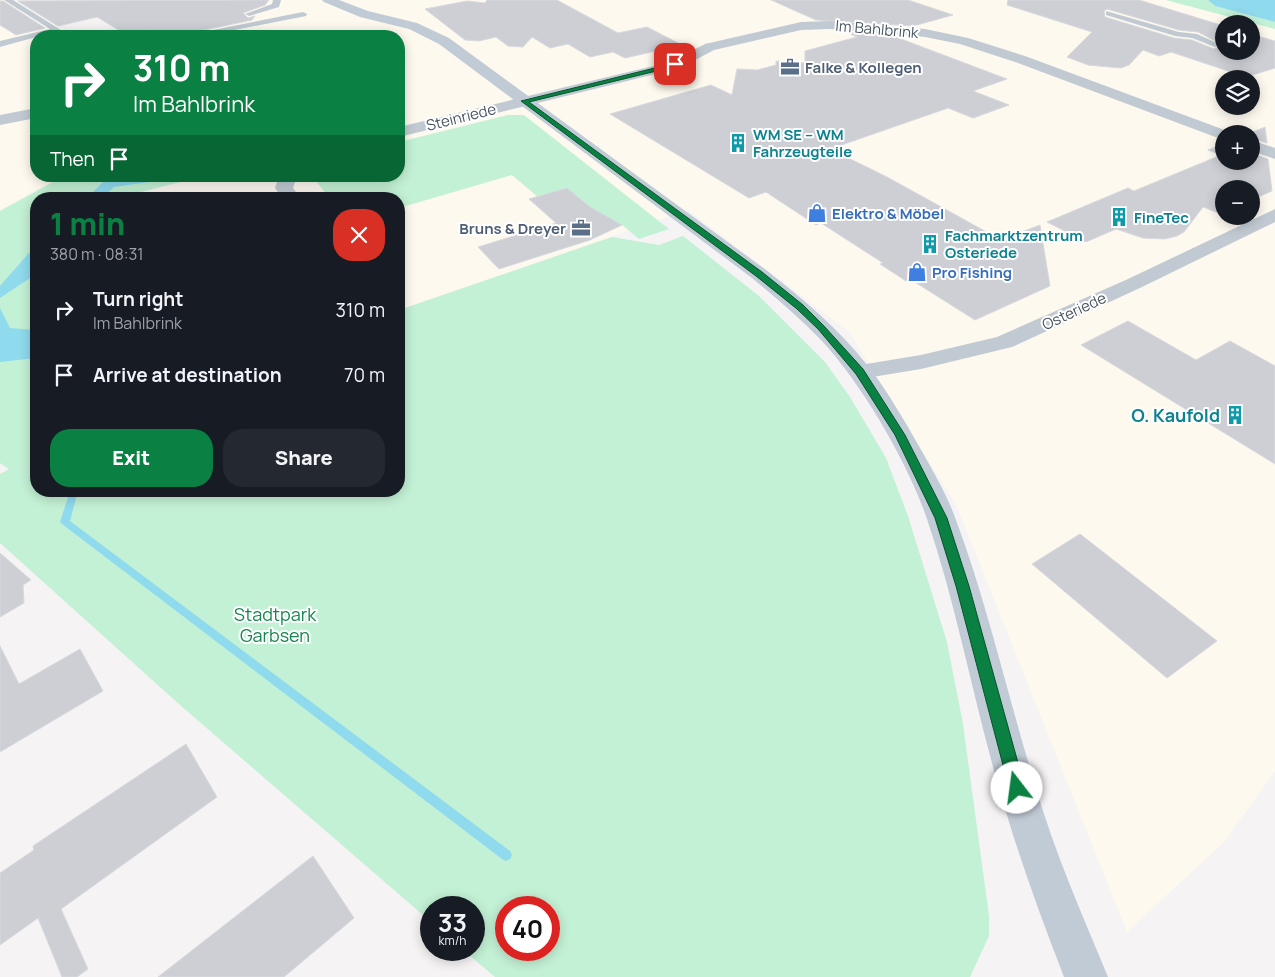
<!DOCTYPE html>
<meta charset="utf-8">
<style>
:root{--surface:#171b24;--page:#242831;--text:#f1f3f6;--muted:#9ea1a6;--accent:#0b8043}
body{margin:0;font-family:Manrope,sans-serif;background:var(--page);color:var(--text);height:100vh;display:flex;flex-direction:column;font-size:19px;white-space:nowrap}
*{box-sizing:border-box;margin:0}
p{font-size:16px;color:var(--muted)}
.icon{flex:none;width:28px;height:28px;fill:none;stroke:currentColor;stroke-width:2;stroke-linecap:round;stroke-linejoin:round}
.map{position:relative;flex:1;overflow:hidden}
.side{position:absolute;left:30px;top:192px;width:375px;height:305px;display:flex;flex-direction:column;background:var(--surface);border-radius:20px;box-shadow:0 2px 12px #0003}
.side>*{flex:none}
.guide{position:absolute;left:30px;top:30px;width:375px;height:152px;border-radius:20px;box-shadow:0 2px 12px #0003;background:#0b8043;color:#fff;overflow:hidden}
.controls{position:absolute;left:1215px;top:15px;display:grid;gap:10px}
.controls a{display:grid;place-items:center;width:45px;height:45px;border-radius:50%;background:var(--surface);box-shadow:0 2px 12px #0003;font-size:25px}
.speed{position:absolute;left:420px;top:896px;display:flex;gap:10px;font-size:25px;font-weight:700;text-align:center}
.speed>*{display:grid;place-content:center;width:65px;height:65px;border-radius:50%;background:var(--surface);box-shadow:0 2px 12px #0003;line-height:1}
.speed small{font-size:12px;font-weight:400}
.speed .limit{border:8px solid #d22;background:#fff;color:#111}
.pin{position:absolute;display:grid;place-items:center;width:42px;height:42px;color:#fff;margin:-21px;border-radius:10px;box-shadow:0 2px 8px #0006}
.me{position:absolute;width:55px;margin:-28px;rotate:345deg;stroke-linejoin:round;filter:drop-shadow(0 0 4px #0008)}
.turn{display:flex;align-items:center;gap:18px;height:105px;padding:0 20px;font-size:22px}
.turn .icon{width:65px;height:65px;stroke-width:2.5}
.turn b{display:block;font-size:35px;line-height:42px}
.then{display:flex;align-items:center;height:48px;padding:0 20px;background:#0003;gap:10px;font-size:19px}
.round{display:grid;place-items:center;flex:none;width:52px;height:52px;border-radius:20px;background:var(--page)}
.head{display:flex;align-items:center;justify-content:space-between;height:85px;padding:0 20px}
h1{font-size:30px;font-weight:800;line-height:38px;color:var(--accent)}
.cta{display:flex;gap:10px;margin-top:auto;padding:10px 20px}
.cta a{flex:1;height:58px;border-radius:20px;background:var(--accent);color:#fff;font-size:20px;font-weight:800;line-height:58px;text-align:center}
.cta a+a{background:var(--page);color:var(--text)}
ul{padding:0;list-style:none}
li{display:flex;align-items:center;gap:15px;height:65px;padding:0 20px}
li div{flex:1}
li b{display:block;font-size:19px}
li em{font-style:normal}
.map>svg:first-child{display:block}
.commercial{fill:#fdf9ef;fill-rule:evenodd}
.green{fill:#c3f1d5;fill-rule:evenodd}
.water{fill:#90daee}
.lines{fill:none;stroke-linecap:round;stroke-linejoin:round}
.stream{fill:#90daee;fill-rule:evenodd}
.building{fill:#cdcfd5;stroke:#d7d9de;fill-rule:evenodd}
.lane{fill:#c1cad2;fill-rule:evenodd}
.street{fill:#c1cad2;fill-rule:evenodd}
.secondary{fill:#c1cbd6;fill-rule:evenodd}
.route{fill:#0b8043;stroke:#07532c}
.labels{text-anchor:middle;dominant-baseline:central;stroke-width:4;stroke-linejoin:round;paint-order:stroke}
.far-street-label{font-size:15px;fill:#4a5661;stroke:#fff}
.far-service-label{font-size:15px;font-weight:bold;fill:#4e5e75;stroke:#fff;text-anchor:start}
.far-culture-label{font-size:15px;font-weight:bold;fill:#0d838f;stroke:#fff;text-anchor:start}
.far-shop-label{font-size:15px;font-weight:bold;fill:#366cbe;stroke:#fff;text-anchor:start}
.culture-label{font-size:18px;font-weight:bold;fill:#0d838f;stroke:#fff;text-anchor:end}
.park-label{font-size:18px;fill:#17864f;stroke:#fff}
</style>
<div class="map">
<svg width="1275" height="977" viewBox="0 0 1275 977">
<rect width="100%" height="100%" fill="#f5f3f3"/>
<!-- commercial -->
<g class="commercial">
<polygon points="0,0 14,0 34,13 75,36 36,36 36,176 63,176 0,210"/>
<path d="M 193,0 L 1166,0 L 1275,29 L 1275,771 L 1225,841 L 1127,932 L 957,507 L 849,332 L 688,210 L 399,310 L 399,199 L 116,199 L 206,176 L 399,176 L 399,36 L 177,36 L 197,31 ZM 1224,24 L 1251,24 L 1251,51 L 1224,51 ZM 1224,79 L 1251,79 L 1251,106 L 1224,106 ZM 1224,134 L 1251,134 L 1251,161 L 1224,161 ZM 1224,189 L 1251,189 L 1251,216 L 1224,216 Z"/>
</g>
<!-- green -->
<g class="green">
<polygon points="1166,0 1208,0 1215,6 1275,22 1275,29"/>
<polygon points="508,115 524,115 669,229 639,239 622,225 590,207 567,188 538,197 512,175 399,208 399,199 330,199 312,176 399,176 399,142"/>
<path d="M 64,176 L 204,176 L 113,199 L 36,199 L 36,491 L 399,491 L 399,310 L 612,237 L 659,245 L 683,236 L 759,296 L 825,362 L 850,397 L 886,458 L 908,516 L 947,642 L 963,724 L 989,916 L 989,936 L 970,977 L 495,977 L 463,950 L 474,950 L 474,908 L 431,908 L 431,922 L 180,705 L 0,543 L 0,474 L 9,469 L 0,463 L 0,211 ZM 506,908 L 549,908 L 549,950 L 506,950 Z"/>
</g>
<!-- water -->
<g class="water">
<polygon points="1208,0 1275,0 1275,22 1215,6"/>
<polygon points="109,176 175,176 157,181 114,187 101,199 86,199"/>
<polygon points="36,245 36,274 0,298 0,286"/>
<polygon points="0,308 10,328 36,330 36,358 0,362"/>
</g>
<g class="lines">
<!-- stream -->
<polygon class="stream" points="70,491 78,491 70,521 510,851 512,855 510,859 506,861 502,859 62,524 60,522"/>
</g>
<!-- building -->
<g class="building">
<polygon points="269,0 265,5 243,13 248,18 255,16 252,20 175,36 169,36 158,31 151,32 147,30 127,35 97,17 58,26 18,1"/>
<polygon points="487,0 557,0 618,33 647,27 682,45 625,58 613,52 590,57 568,44 550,48 532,37 523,47 508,46 496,37 479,41 465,40 425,9 467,1 485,3"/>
<polygon points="771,0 908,0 953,15 913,26 816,20"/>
<path d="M 1008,0 L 1139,0 L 1224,26 L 1224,51 L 1251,51 L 1251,34 L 1275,41 L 1275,68 L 1246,77 L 1171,52 L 1159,56 L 1143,50 L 1129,65 L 1121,68 L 1088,65 L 1067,57 L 1092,32 L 1007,5 ZM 1107,9 L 1179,30 L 1198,32 L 1221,44 L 1214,49 L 1192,40 L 1174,38 L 1105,17 L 1104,11 Z"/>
<polygon points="0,1 3,1 45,28 16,35 0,25"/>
<polygon points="846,32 893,36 1007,79 973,91 1009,105 973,118 948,108 830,149 887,177 1001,240 1040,225 1050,286 975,320 910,279 906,281 880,264 883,263 821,223 816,225 766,192 749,198 610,114 711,85 732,95 737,69 757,70 776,65 776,61 805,63 805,51 857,37"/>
<polygon points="1265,127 1267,143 1251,138 1251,134 1248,134"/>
<polygon points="1224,144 1224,161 1251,161 1251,153 1268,159 1272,191 1251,200 1251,189 1224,189 1224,213 1221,214 1203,207 1184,232 1177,236 1165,239 1143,238 1116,229 1086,242 1047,222 1128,188 1134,191 1221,155 1208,150"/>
<polygon points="567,188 590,207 622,225 590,240 499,269 478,247 556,223 529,199"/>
<polygon points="1128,321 1196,360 1230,341 1275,366 1275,464 1081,345"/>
<polygon points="1080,534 1217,641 1167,678 1032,564"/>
<polygon points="0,553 31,580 23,585 24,603 0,617"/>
<polygon points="0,646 19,684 80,649 103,691 0,752"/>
<polygon points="186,744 217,797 61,909 88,969 77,977 62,977 38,918 0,945 0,873 34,850 33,846"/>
<polygon points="313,856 354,918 284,977 158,977"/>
</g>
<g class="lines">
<!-- lane -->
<g class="lane">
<polygon points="4,0 13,0 61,30 0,47 0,41 50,29"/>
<polygon points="273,0 281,0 279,7 249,16 245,14 272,4"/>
<polygon points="1106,11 1179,32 1197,34 1219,44 1215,47 1192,38 1175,36 1106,15"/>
<polygon points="303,12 307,14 306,16 204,36 189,36 193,34"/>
</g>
<!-- street -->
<g class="street">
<polygon points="830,21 925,29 968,38 1025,56 1230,132 1231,134 1224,134 1224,140 1218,138 1015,62 960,44 925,37 830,29 801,30 714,50 680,68 399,137 399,127 670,62 705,44 801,22"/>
<polygon points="36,108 36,118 0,125 0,115"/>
<polygon points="1251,140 1275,148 1275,159 1251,151"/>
<polygon points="279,176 297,176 293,188 301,199 283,199 275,188"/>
<polygon points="1275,209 1275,222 1142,287 1012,347 921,369 860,379 852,377 848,372 852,367 860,365 921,355 997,337 1128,279"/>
</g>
<!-- secondary -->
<path class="secondary" d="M 322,0 L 339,0 L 368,11 L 417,23 L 449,38 L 766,270 C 803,299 839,329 868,366 C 889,393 907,425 924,455 C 935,475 948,497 956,520 C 988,606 1008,697 1035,785 C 1054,851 1082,914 1108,977 L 1064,977 C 1040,915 1017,852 999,788 C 973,699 957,607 927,519 C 908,463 862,384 822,341 C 800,318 776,298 752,278 L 439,44 L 409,29 L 360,17 L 324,2 Z"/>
</g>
<!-- route -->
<polygon class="route" points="675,63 677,66 529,102 762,272 803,305 824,326 863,369 905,435 947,518 969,586 1025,788 1023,793 1017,795 1012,793 1009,788 956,586 935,518 895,435 856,374 818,329 797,309 756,276 521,101"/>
<!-- icons -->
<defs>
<g id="office-bare" transform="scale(1.5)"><path d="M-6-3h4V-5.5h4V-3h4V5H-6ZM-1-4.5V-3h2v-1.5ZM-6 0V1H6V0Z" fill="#5c6f8a" stroke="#fff" stroke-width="2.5" paint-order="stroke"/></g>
<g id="building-bare" transform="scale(1.5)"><path d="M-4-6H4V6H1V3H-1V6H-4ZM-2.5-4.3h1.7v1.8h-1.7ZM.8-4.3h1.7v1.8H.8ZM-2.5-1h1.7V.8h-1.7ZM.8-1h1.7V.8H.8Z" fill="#0f9aa8" stroke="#fff" stroke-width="2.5" paint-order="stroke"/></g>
<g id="shop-bare" transform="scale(1.5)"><path d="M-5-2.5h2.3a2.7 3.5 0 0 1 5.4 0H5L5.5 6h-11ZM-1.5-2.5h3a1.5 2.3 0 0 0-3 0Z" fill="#3f7fe0" stroke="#fff" stroke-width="2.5" paint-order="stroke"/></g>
</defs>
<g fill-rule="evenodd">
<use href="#office-bare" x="790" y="67"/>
<use href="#building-bare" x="738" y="143"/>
<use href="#shop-bare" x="817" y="213"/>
<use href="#building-bare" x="1119" y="217"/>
<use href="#office-bare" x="581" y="228"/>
<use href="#building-bare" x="930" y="244"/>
<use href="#shop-bare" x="917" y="272"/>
<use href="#building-bare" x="1235" y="415"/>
</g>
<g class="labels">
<!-- far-street labels -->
<g class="far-street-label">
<text transform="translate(877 29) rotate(5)">Im Bahlbrink</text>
<text transform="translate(461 117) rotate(-14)">Steinriede</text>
<text transform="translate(1074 311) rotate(-25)">Osteriede</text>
</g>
<!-- far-service labels -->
<g class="far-service-label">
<text x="805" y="67">Falke &amp; Kollegen</text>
<text x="566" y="228" text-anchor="end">Bruns &amp; Dreyer</text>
</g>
<!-- far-culture labels -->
<g class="far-culture-label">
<text x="753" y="134">WM SE – WM<tspan x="753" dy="17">Fahrzeugteile</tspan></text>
<text x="1134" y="217">FineTec</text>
<text x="945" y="235">Fachmarktzentrum<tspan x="945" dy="17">Osteriede</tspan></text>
</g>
<!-- far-shop labels -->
<g class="far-shop-label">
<text x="832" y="213">Elektro &amp; Möbel</text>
<text x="932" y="272">Pro Fishing</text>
</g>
<!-- culture labels -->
<g class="culture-label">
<text x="1220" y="415">O. Kaufold</text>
</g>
<!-- park labels -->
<g class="park-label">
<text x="275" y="614">Stadtpark<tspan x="275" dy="21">Garbsen</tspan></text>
</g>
</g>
</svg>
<div class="controls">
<a><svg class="icon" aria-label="sound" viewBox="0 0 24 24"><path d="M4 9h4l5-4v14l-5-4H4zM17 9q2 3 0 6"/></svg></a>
<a><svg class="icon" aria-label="layers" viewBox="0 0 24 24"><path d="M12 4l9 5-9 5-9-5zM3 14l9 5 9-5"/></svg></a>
<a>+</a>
<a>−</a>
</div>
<div class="speed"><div>33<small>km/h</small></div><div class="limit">40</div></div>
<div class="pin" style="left:675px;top:64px;background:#d93025"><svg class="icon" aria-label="arrive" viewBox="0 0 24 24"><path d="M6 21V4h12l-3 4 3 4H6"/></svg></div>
<svg class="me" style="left:1017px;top:788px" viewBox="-20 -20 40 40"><circle r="19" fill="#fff"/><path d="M0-13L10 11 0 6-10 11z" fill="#0b8043"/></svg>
<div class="guide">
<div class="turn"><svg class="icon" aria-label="right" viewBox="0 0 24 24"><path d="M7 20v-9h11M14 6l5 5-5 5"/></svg><div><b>310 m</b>Im Bahlbrink</div></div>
<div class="then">Then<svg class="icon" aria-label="arrive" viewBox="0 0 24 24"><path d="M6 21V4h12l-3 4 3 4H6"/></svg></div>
</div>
<section class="side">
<div class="head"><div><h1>1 min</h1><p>380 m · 08:31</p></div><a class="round" style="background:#d93025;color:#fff"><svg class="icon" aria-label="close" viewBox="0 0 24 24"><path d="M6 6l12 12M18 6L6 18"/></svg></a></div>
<ul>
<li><svg class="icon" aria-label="right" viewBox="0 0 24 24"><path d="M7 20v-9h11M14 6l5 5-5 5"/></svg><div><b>Turn right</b><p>Im Bahlbrink</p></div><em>310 m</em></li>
<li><svg class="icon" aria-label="arrive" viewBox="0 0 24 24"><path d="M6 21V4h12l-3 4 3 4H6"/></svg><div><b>Arrive at destination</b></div><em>70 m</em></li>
</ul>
<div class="cta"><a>Exit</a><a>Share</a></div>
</section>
</div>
